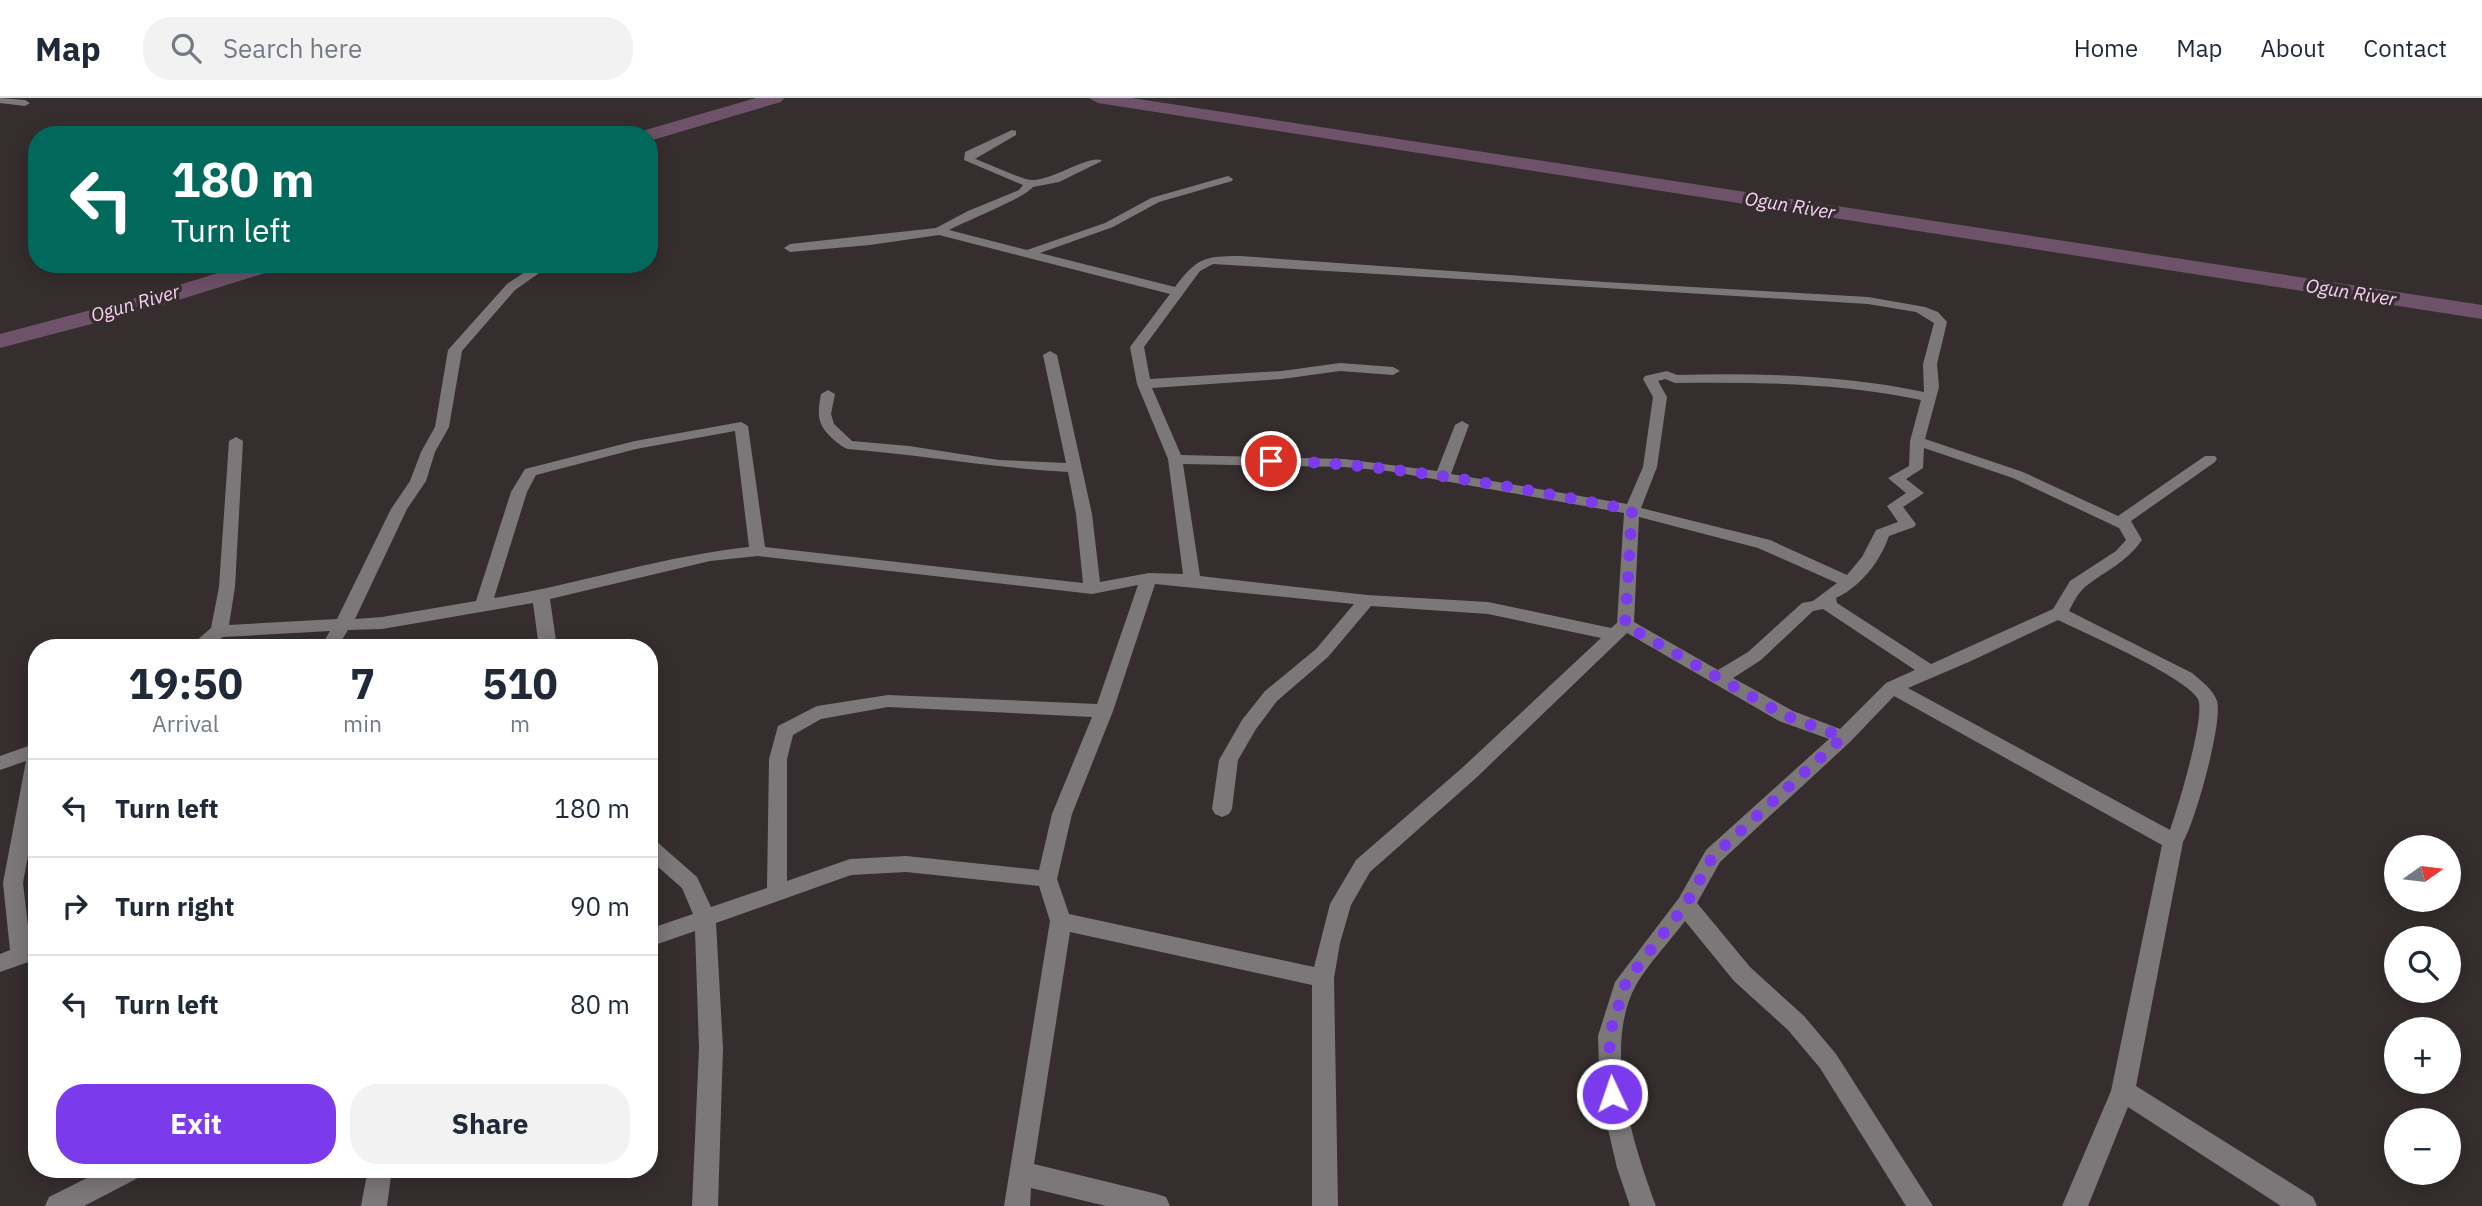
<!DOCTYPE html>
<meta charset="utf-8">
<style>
:root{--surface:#fff;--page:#f2f2f3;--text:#1f2937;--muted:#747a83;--line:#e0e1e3;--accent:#7c3aed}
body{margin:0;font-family:"IBM Plex Sans",sans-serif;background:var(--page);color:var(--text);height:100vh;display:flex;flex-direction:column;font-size:26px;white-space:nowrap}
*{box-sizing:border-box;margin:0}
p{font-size:23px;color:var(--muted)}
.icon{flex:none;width:38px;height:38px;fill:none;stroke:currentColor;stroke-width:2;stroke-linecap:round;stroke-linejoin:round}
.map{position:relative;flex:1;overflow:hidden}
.sheet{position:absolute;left:28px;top:541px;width:630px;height:539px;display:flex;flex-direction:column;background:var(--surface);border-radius:28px;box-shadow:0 4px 18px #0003}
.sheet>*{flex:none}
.banner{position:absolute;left:28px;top:28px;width:630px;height:147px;border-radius:28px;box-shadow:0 4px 18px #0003;background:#00695c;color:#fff;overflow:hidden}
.needle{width:46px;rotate:76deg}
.controls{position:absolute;left:2384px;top:737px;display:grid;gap:14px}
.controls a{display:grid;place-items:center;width:77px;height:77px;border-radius:50%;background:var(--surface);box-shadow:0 4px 18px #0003;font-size:35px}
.pin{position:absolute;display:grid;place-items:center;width:60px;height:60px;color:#fff;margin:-30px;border:4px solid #fff;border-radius:50%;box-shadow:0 2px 7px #0007}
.me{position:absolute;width:77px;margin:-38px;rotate:357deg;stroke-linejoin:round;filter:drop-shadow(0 0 5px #0008)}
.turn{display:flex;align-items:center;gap:24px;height:147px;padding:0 28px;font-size:32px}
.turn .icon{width:91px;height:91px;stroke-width:2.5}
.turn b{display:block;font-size:49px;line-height:60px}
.eta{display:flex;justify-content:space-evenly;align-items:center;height:119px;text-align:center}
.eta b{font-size:42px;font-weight:700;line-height:49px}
.button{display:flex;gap:14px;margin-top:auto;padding:14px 28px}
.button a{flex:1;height:80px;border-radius:28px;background:var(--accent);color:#fff;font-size:28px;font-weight:700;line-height:80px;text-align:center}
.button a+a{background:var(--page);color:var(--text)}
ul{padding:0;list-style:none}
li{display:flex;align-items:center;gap:21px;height:98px;padding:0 28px;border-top:2px solid var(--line)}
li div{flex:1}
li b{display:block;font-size:26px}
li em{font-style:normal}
header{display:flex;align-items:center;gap:42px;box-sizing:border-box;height:98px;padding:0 35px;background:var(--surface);border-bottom:2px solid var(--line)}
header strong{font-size:33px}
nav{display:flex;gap:38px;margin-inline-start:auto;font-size:24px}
.search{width:490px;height:63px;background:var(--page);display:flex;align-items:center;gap:18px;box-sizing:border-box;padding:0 24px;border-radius:28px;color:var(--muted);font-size:26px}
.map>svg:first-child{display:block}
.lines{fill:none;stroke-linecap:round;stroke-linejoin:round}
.river{fill:#6d526a;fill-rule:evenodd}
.minor{fill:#7c7879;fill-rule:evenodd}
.route{stroke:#7c3aed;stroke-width:12;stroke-dasharray:0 21.6}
.labels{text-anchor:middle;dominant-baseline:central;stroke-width:7;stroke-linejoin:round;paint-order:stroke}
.far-water-label{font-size:19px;font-style:italic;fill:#f9d1f4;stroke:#362e2e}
</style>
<header>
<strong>Map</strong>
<div class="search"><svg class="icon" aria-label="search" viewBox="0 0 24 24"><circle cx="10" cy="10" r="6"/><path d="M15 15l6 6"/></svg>Search here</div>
<nav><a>Home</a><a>Map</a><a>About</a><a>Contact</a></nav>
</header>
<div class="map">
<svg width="2482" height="1108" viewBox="0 0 2482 1108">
<rect width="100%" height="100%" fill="#362e2e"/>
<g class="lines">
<!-- river -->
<g class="river">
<polygon points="756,0 784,0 781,4 656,41 649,43 649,37 640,37 642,33"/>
<polygon points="1089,0 1132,0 2482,207 2482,221 1098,5"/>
<polygon points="247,166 281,166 278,171 156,209 0,250 0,236 140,199"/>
</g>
<!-- minor -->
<g class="minor">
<polygon points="0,0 25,2 30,5 25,8 0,5"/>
<path d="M 1012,32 L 1016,33 L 1016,37 L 975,61 C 987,65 1023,82 1031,82 C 1051,84 1091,55 1102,63 L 1059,84 L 1033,89 C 1023,101 968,122 949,132 L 1027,152 L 1105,125 L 1151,100 L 1228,78 L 1233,81 L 1232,83 L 1159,104 L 1113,129 L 1040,155 L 1175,189 C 1197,160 1204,158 1240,158 L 1605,184 L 1868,199 L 1925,209 L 1938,214 L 1947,224 L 1937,266 L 1939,289 L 1925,341 L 2023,374 L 2118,418 L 2205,358 L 2215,358 L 2217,361 L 2215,364 L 2131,423 L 2142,442 C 2125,466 2106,472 2085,489 C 2078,495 2073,505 2069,513 L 2192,575 C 2201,583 2213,591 2217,603 C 2223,625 2195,724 2183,744 L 2136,988 L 2313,1099 L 2317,1108 L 2281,1108 L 2128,1009 L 2088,1108 L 2062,1108 L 2111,993 L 2162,747 L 1894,598 L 1850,644 L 1720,764 L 1697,805 L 1750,869 L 1804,918 L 1836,956 L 1933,1108 L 1906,1108 L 1820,970 L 1788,932 L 1734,883 L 1685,823 C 1670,843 1649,865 1636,887 C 1602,949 1633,1047 1656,1108 L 1630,1108 L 1617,1070 L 1600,996 L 1598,938 L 1615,884 L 1679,800 L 1706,752 L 1829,641 L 1779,623 L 1627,535 L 1476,680 L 1370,774 L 1351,807 L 1340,845 L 1334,880 L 1338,1108 L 1312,1108 L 1312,887 L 1070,834 L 1034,1066 L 1157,1096 L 1166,1099 L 1170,1108 L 1106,1108 L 1031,1090 L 1030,1108 L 1004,1108 L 1050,823 L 1039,788 L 906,774 L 851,777 L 716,825 L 723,950 L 718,1108 L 692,1108 L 699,950 L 695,833 L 649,849 L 649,831 L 693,816 L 682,790 L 649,761 L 649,741 L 656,743 L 697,779 L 711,809 L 767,790 L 769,661 L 778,628 L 817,608 L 888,597 L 1097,606 L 1138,487 L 1092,496 L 758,458 L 710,463 L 550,501 L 557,550 L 539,550 L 533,505 L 382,531 L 348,532 L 337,550 L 320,550 L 330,533 L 223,539 L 208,550 L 188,550 L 211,530 L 219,489 L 229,343 L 236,339 L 243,343 L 235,489 L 229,527 L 337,521 L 391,411 L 410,383 L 421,354 L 435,329 L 448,252 L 507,186 L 537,166 L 552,166 L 515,192 L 462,253 L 449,329 L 435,354 L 426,383 L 407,411 L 355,521 L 382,519 L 476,503 L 511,394 L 525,371 L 635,343 L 741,324 L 748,328 L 765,449 L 1083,485 L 1076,416 L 1068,374 C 994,370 922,357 848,351 C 842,349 839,346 834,342 C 817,327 817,318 821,296 L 828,292 L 835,296 L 831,316 L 834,326 L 852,343 L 909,348 L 999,362 L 1066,365 L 1043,257 L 1050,253 L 1057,257 L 1092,416 L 1100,484 L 1149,475 L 1183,476 L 1168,361 L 1137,286 L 1130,249 L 1170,196 L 939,137 L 870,147 L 790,154 L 784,150 L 790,146 L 936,130 L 968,113 L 1019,92 L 1023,87 L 964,62 L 965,54 ZM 1213,166 L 1868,206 L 1916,214 L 1934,225 L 1923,266 L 1924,294 C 1842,277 1760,275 1677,277 L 1667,273 L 1645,278 L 1643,281 L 1653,299 L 1643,369 L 1627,406 L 1451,376 L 1469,327 L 1462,323 L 1455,327 L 1437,373 L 1344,361 L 1181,357 L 1152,290 L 1282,281 L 1340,273 L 1393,277 L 1400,273 L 1393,269 L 1340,265 L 1282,273 L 1150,281 L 1144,249 L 1200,173 ZM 1665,281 L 1675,285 C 1758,284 1840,285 1921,302 L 1910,343 L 1909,368 L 1888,380 L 1906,395 L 1887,408 L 1898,424 L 1876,432 L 1862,459 L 1847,477 L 1770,442 L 1641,410 L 1657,369 L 1667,299 L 1658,283 ZM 735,333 L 749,449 C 663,458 580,486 494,500 L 527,394 L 536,377 L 636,351 ZM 1924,350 L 2013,380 L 2119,430 L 2126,442 L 2116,453 L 2070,483 L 2053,511 L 1931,566 L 1837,505 L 1836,500 C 1860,489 1880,464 1889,438 L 1914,429 L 1916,426 L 1903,409 L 1924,395 L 1906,381 L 1923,370 ZM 1183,366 L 1344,369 L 1388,373 L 1624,415 L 1617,525 L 1611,530 L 1488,504 L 1367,497 L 1200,478 ZM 1639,419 L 1758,450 L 1837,485 L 1813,503 L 1802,505 L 1748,554 L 1718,572 L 1634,524 ZM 1155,486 L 1354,506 L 1316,551 L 1265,593 L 1242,622 L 1219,662 L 1212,711 L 1215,716 L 1222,719 L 1229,716 L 1232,711 L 1238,662 L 1256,631 L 1277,603 L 1328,559 L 1371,508 L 1488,516 L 1601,540 L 1462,670 L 1356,762 L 1330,806 L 1314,869 L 1069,816 L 1057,781 L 1072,716 L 1113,613 ZM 1823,511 L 1915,572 L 1886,585 L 1840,631 L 1793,613 L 1733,580 L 1761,562 L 1813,513 ZM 2058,522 C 2085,535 2186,579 2198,601 C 2206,618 2177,712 2170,732 L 1908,590 L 1971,563 ZM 888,609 L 1092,619 L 1052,716 L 1039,772 L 906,758 L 850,761 L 787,783 L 787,661 L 793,637 L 821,621 Z"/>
<polygon points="37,645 37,708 23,785 30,845 37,843 37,861 0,874 0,856 10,852 3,785 26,663 0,672 0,658"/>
<polygon points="105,1071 143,1071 140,1079 84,1108 45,1108 49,1099"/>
<polygon points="368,1071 392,1071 387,1108 361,1108"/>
</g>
</g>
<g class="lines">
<!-- route -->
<path class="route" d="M 1271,363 C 1394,365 1512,389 1632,412 L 1625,527 L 1786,618 L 1843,639 L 1713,758 L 1686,806 L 1626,884 L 1609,938 L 1612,996"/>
</g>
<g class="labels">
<!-- far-water labels -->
<g class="far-water-label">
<text transform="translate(1790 107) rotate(9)">Ogun River</text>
<text transform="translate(2351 194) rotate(9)">Ogun River</text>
<text transform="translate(135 205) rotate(-16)">Ogun River</text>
</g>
</g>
</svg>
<div class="controls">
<a><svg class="needle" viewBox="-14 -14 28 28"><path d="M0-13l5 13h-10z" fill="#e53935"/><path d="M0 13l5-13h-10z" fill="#747a83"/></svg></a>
<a><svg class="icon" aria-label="search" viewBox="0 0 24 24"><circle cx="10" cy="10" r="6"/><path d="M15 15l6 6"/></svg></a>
<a>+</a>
<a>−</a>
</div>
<div class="pin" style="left:1271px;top:363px;background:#d93025"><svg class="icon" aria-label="arrive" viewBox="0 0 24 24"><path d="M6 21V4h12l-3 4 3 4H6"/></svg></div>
<svg class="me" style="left:1612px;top:996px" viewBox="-20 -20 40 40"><circle r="17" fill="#7c3aed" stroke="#fff" stroke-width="3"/><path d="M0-11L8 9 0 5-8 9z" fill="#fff"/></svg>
<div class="banner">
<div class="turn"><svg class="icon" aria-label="left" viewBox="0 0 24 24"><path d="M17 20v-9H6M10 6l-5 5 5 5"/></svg><div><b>180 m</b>Turn left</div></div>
</div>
<section class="sheet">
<div class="eta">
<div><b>19:50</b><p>Arrival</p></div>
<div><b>7</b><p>min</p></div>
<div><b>510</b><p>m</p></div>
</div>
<ul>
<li><svg class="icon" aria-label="left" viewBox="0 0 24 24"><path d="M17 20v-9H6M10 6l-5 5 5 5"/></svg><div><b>Turn left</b></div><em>180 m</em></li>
<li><svg class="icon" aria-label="right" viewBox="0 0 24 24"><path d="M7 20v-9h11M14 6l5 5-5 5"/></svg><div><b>Turn right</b></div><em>90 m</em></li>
<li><svg class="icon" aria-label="left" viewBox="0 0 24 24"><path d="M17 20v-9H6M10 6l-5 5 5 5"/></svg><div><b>Turn left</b></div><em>80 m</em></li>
</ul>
<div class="button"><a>Exit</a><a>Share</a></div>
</section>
</div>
